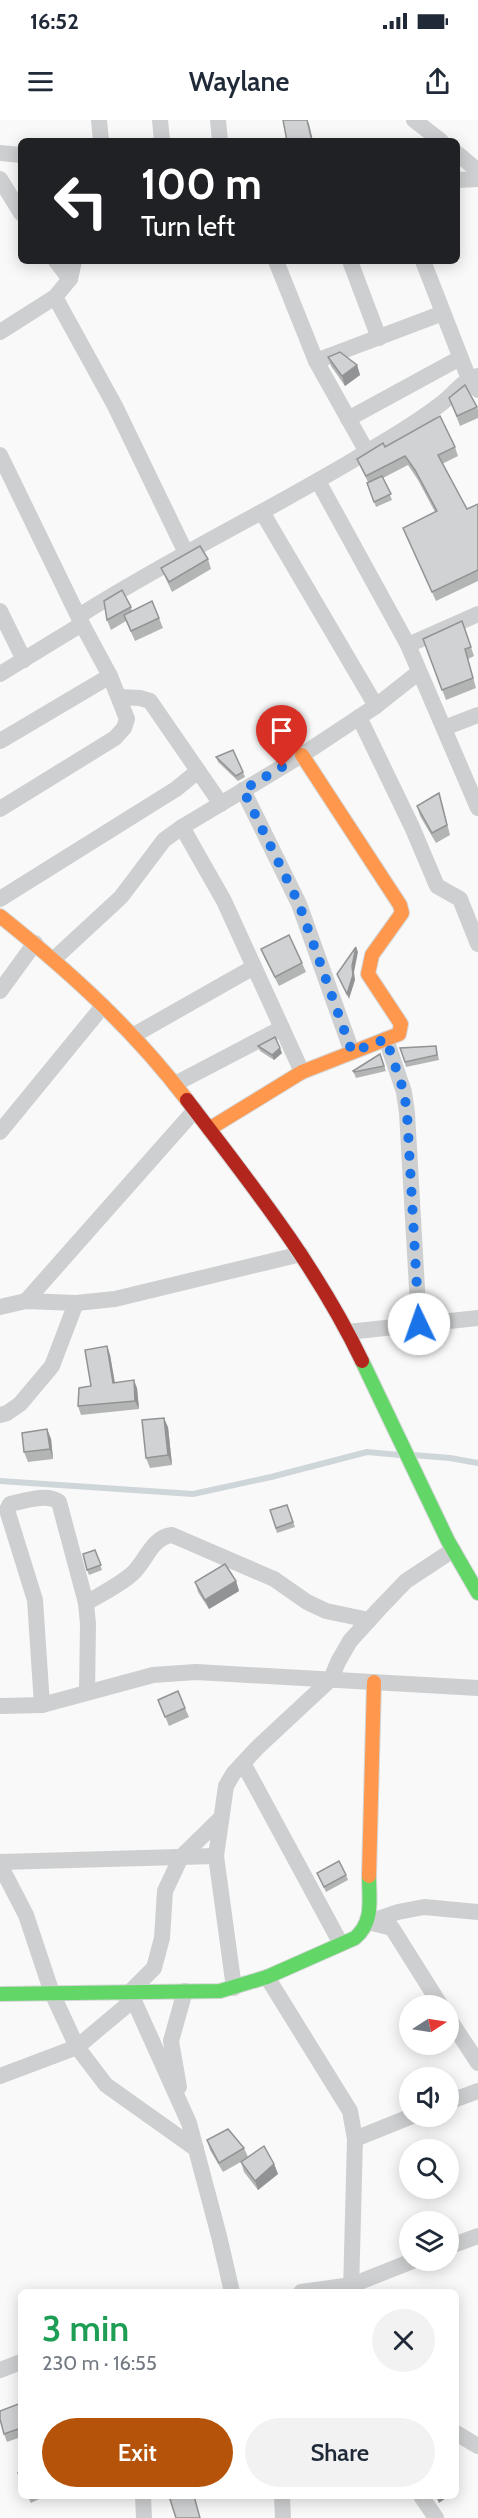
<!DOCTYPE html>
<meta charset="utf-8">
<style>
:root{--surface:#fff;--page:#f2f2f3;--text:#1f2937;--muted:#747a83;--accent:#b45309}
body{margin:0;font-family:Cabin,sans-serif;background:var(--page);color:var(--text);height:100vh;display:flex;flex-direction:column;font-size:22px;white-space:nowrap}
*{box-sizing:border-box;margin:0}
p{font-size:20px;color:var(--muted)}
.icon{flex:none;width:33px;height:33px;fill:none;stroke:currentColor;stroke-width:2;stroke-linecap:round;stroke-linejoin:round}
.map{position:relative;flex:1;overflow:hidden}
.sheet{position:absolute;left:18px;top:2169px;width:441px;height:210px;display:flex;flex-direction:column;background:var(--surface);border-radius:9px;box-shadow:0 3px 15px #0003}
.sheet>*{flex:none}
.banner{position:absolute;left:18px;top:18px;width:442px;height:126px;border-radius:9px;box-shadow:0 3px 15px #0003;background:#202124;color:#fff;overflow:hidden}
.needle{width:39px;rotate:78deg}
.fabs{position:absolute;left:399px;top:1875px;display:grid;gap:12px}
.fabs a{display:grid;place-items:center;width:60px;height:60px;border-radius:50%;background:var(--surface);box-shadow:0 3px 15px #0003;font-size:30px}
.pin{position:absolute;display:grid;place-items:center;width:51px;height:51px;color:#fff;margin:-62px -26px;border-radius:50% 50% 50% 0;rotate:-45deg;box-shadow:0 0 6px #0007}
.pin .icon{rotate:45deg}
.me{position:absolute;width:66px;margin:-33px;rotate:357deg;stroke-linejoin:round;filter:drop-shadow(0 0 4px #0008)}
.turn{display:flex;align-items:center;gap:21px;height:126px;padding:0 24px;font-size:27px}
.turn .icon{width:78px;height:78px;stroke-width:2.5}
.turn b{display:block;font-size:42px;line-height:51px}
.round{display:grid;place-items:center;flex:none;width:63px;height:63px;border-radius:32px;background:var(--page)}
.head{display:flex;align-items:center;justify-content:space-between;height:102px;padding:0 24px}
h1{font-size:36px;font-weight:600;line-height:45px;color:#1e9e55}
.button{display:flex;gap:12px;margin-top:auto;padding:12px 24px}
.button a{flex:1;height:69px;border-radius:36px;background:var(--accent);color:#fff;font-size:24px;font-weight:600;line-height:69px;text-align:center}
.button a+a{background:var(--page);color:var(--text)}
.status{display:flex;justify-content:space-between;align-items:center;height:42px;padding:0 30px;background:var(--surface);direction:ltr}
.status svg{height:16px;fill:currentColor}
header{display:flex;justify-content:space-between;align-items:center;height:78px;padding:0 24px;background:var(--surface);font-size:27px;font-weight:600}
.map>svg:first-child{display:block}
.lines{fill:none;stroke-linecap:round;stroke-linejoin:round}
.stream{stroke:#ced6d9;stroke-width:6}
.fast-casing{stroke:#d5d6d7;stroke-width:16}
.slow-casing{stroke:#d5d6d7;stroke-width:16}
.jam-casing{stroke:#d5d6d7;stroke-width:16}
.street{stroke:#cecfd0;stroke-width:16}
.fast{stroke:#63d668;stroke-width:14}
.slow{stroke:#ff974d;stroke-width:14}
.jam{stroke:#b3261e;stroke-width:14}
.wall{fill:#b3b5b5}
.shaded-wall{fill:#929394}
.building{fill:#d0d2d3;stroke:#929394;stroke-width:1.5}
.route{stroke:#1a73e8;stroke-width:10;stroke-dasharray:0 18}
</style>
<div class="status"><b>16:52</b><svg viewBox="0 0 49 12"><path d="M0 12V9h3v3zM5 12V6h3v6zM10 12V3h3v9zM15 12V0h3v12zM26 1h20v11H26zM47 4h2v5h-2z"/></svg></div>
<header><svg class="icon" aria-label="menu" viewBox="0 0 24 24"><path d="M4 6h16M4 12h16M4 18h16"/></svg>Waylane<svg class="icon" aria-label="share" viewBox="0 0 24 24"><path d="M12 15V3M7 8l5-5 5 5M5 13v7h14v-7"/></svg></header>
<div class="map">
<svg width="478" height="2398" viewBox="0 0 478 2398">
<rect width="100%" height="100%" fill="#f9f9f9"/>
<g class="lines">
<!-- stream -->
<g class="stream">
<polyline points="413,1335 450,1338 478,1343"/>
<polyline points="0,1361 193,1374 271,1357 367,1332 400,1335"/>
</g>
<!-- fast casing -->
<g class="fast-casing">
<g id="fast">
<polyline points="362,1241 448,1421 478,1473"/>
<path d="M 0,1874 L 220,1871 L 267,1857 L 355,1818 C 374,1802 369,1780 369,1756"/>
</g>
</g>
<!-- slow casing -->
<g class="slow-casing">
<g id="slow">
<path d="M 0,796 C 69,851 133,909 187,980"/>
<polyline points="209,1009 302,952 399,914 401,904 368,854 372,835 402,793 400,785 302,635"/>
<polyline points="369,1756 374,1562"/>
</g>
</g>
<!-- jam casing -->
<g class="jam-casing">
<path id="jam" d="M 187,980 C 251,1064 316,1145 362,1241"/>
</g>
<!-- street -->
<g class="street">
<polyline points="99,0 101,21"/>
<polyline points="160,0 162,21"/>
<polyline points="218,0 220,21"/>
<polyline points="414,0 441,21"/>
<polyline points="0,33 21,35"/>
<polyline points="458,34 478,51"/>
<polyline points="0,59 21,93"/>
<polyline points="458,60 478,59"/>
<polyline points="56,141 70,159"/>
<polyline points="276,141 316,241 367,332"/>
<polyline points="350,141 379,218"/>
<polyline points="423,141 469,259 478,270"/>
<polyline points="55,177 115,286 186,433"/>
<polyline points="0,212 55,177 70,159 74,141"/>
<polyline points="316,241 443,193"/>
<polyline points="348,299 460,238"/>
<polyline points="0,335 82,504 110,556 127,599 124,608 115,618 0,689"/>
<polyline points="318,361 408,525 478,688"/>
<polyline points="262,392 376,586"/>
<polyline points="0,491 24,540"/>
<path d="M 79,496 C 172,437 271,390 365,333 C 392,317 418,302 442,283 C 455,273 462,261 478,256"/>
<polyline points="408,525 478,494"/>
<polyline points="0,554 82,504"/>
<polyline points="119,577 140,578 150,581 221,684"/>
<polyline points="359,597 412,707 437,766 460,779 478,824"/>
<polyline points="444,608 478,595"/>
<polyline points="0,621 110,556"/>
<polyline points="243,670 299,784 352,932"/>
<polyline points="182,707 224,781 302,952"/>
<polyline points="0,779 176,669 198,651"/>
<polyline points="54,839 121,777 164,720 182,707 302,635 376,586 419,552"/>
<polyline points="0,871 35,823"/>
<polyline points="134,915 254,847"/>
<polyline points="386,919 404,972 407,993 419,1204"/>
<polyline points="175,964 282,908"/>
<polyline points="0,1012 103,886"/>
<polyline points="26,1181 195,990"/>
<polyline points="0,1187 26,1181 76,1183 115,1179 301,1134"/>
<polyline points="348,1212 478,1198"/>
<polyline points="0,1295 7,1293 20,1284 52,1246 76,1183"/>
<path d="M 86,1483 C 101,1474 120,1465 133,1453 C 146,1441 152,1417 172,1415 L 274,1459 L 307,1482 L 326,1491 L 369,1500"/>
<path d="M 42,1585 L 35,1480 L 7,1390 L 10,1384 C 24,1381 47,1373 59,1382 L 86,1483 L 88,1504 L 87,1572"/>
<polyline points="0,1586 42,1585 153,1555 196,1552 478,1568"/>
<polyline points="243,1643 341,1824"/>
<polyline points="0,1742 216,1736"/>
<polyline points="0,1745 26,1795 52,1873 77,1927 106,1965 196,2029"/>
<polyline points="368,1802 392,1808 441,1886"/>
<polyline points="369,1802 398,1792 424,1787 478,1792"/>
<polyline points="267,1857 350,1991 355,2019 351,2172"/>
<polyline points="234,1868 216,1736 226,1666 233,1654 257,1628 331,1559 338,1542 350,1521 380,1488 406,1461 453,1430"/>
<polyline points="130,1872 189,2003 219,2116 232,2172"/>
<polyline points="448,1897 478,1943"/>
<polyline points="0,1956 77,1927 126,1886 130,1872 154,1848 162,1818 165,1771 181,1737 221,1698"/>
<polyline points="179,1967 171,1921 185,1871"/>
<polyline points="448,1982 478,1971"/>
<polyline points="355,2019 412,1996"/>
<polyline points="448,2127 478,2116"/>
<polyline points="301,2172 352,2165 415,2140"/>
<polyline points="0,2250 21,2242"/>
<polyline points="456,2313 478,2326"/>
<polyline points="143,2376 144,2398"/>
<polyline points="282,2376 283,2398"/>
<polyline points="421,2376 436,2398"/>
</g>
<!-- fast -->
<use href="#fast" class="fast"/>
<!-- slow -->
<use href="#slow" class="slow"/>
<!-- jam -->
<use href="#jam" class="jam"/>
</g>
<!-- wall -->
<g class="wall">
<polygon points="328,237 357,245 360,255 345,266 331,246"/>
<polygon points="449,278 477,287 478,290 478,298 460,306"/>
<polygon points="385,327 455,327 458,336 442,344 467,389 478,384 478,461 436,481 403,408 435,392 418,360 408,345 383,358 392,380 376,387 367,363 368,362 361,348 357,339"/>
<polygon points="208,439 211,449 172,472 165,457 161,448"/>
<polygon points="131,487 132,491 159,498 163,508 135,521 126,501 111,510 107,500"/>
<polygon points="462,501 474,536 468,539 476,568 446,580 423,519"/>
<polygon points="216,637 243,652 245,657 238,661 218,642"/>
<polygon points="442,683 450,715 436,723 420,696 417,686"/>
<polygon points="261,829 302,843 306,852 279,866 265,839"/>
<polygon points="258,926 282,933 274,940 260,931"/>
<polygon points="436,926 439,940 406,947 400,928"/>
<polygon points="380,934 386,951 356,958 353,951"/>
<polygon points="107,1226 110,1235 115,1262 137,1268 139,1289 81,1295 78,1286 91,1266"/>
<polygon points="168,1307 172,1345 150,1348 146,1338"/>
<polygon points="47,1309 51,1319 53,1339 28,1342 24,1332"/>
<polygon points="287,1385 295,1407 277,1413 270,1390"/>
<polygon points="95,1430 102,1450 89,1455 87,1450"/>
<polygon points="236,1461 239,1471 209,1489 198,1472 195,1462"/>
<polygon points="158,1580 185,1588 189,1597 169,1606"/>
<polygon points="317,1753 346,1755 348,1760 326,1772"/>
<polygon points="207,2020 244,2028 248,2037 274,2044 278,2054 258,2070 244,2052 241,2042 246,2039 223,2052 210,2030"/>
<polygon points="21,2283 21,2317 7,2322 4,2314"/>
<polygon points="27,2376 45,2376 31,2383"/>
</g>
<!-- shaded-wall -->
<g class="shaded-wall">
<polygon points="307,0 309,4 313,21 312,21"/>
<polygon points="357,245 360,255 345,266 342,256"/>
<polygon points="356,827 358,832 354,852 355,860 349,879 347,874"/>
<polygon points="280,928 282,933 274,940 272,935"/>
<polygon points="107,1226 110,1235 116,1271 113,1263"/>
<polygon points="134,1260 137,1268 139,1289 135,1281"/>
<polygon points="164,1298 168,1307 172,1345 168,1335"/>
<polygon points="47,1309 51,1319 53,1339 50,1329"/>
<polygon points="236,1461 239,1471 209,1489 205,1480"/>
<polygon points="274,2044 278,2054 258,2070 255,2061"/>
<polygon points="436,2376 449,2376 439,2383"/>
</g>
<!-- building -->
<g class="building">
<polygon points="283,0 307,0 312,21 287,21"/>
<polygon points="340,232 357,245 342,256 328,237"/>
<polygon points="465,265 477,287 457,296 449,278"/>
<polygon points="440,296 455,327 438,335 467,389 478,384 478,450 432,472 403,408 437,391 415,350 405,336 366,356 357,339 383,323 385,327"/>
<polygon points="382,356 391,374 374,382 367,363"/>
<polygon points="200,426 208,439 169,462 161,448"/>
<polygon points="122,470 131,487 107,500 104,481"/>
<polygon points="152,481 159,498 131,511 124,495"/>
<polygon points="462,501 471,527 465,529 473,558 442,570 423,519"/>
<polygon points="233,630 243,652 236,656 216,637"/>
<polygon points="439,673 447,705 432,713 417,686"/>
<polygon points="289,815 302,843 275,857 261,829"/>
<polygon points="356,827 352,846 353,855 347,874 337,854"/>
<polygon points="275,917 280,928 272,935 258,926"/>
<polygon points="436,926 437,935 405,942 400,928"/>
<polygon points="380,934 384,946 354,952 353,951"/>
<polygon points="107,1226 113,1263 134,1260 135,1281 78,1286 79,1268 91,1266 85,1230"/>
<polygon points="164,1298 168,1335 146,1338 142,1300"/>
<polygon points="47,1309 50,1329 24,1332 22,1313"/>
<polygon points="287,1385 293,1402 276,1408 270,1390"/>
<polygon points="95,1430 101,1445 87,1450 83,1434"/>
<polygon points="225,1444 236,1461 205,1480 195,1462"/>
<polygon points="178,1571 185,1588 165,1597 158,1580"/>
<polygon points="339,1741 346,1755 324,1767 317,1753"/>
<polygon points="228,2009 244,2028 219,2043 207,2020"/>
<polygon points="264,2026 274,2044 255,2061 241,2042"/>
<polygon points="21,2283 21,2308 4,2314 0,2299 0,2291"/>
<polygon points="21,2352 21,2360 18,2353"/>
<polygon points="169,2376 194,2376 200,2398 176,2398"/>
</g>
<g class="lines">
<!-- route -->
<polyline class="route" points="282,647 243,670 299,784 352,932 386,919 404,972 407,993 419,1204"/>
</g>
</svg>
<div class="fabs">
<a><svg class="needle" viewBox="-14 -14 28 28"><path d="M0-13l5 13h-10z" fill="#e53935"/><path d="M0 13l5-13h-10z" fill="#747a83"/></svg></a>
<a><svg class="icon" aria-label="sound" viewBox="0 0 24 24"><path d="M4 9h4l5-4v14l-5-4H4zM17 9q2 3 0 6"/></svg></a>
<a><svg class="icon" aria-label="search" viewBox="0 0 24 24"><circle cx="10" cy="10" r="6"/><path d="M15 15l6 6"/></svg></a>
<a><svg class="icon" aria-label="layers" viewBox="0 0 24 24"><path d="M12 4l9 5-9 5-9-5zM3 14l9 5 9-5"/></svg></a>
</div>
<div class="pin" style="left:282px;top:647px;background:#d93025"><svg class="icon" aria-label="arrive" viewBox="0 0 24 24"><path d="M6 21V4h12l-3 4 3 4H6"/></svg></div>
<svg class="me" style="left:419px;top:1204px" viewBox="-20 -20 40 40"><circle r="19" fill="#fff"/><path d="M0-13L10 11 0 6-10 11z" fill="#1a73e8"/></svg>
<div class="banner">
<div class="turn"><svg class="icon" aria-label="left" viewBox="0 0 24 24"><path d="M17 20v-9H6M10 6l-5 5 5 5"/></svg><div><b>100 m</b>Turn left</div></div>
</div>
<section class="sheet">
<div class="head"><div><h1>3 min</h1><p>230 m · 16:55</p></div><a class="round"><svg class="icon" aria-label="close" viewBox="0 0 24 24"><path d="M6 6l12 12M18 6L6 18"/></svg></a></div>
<div class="button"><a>Exit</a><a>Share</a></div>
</section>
</div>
